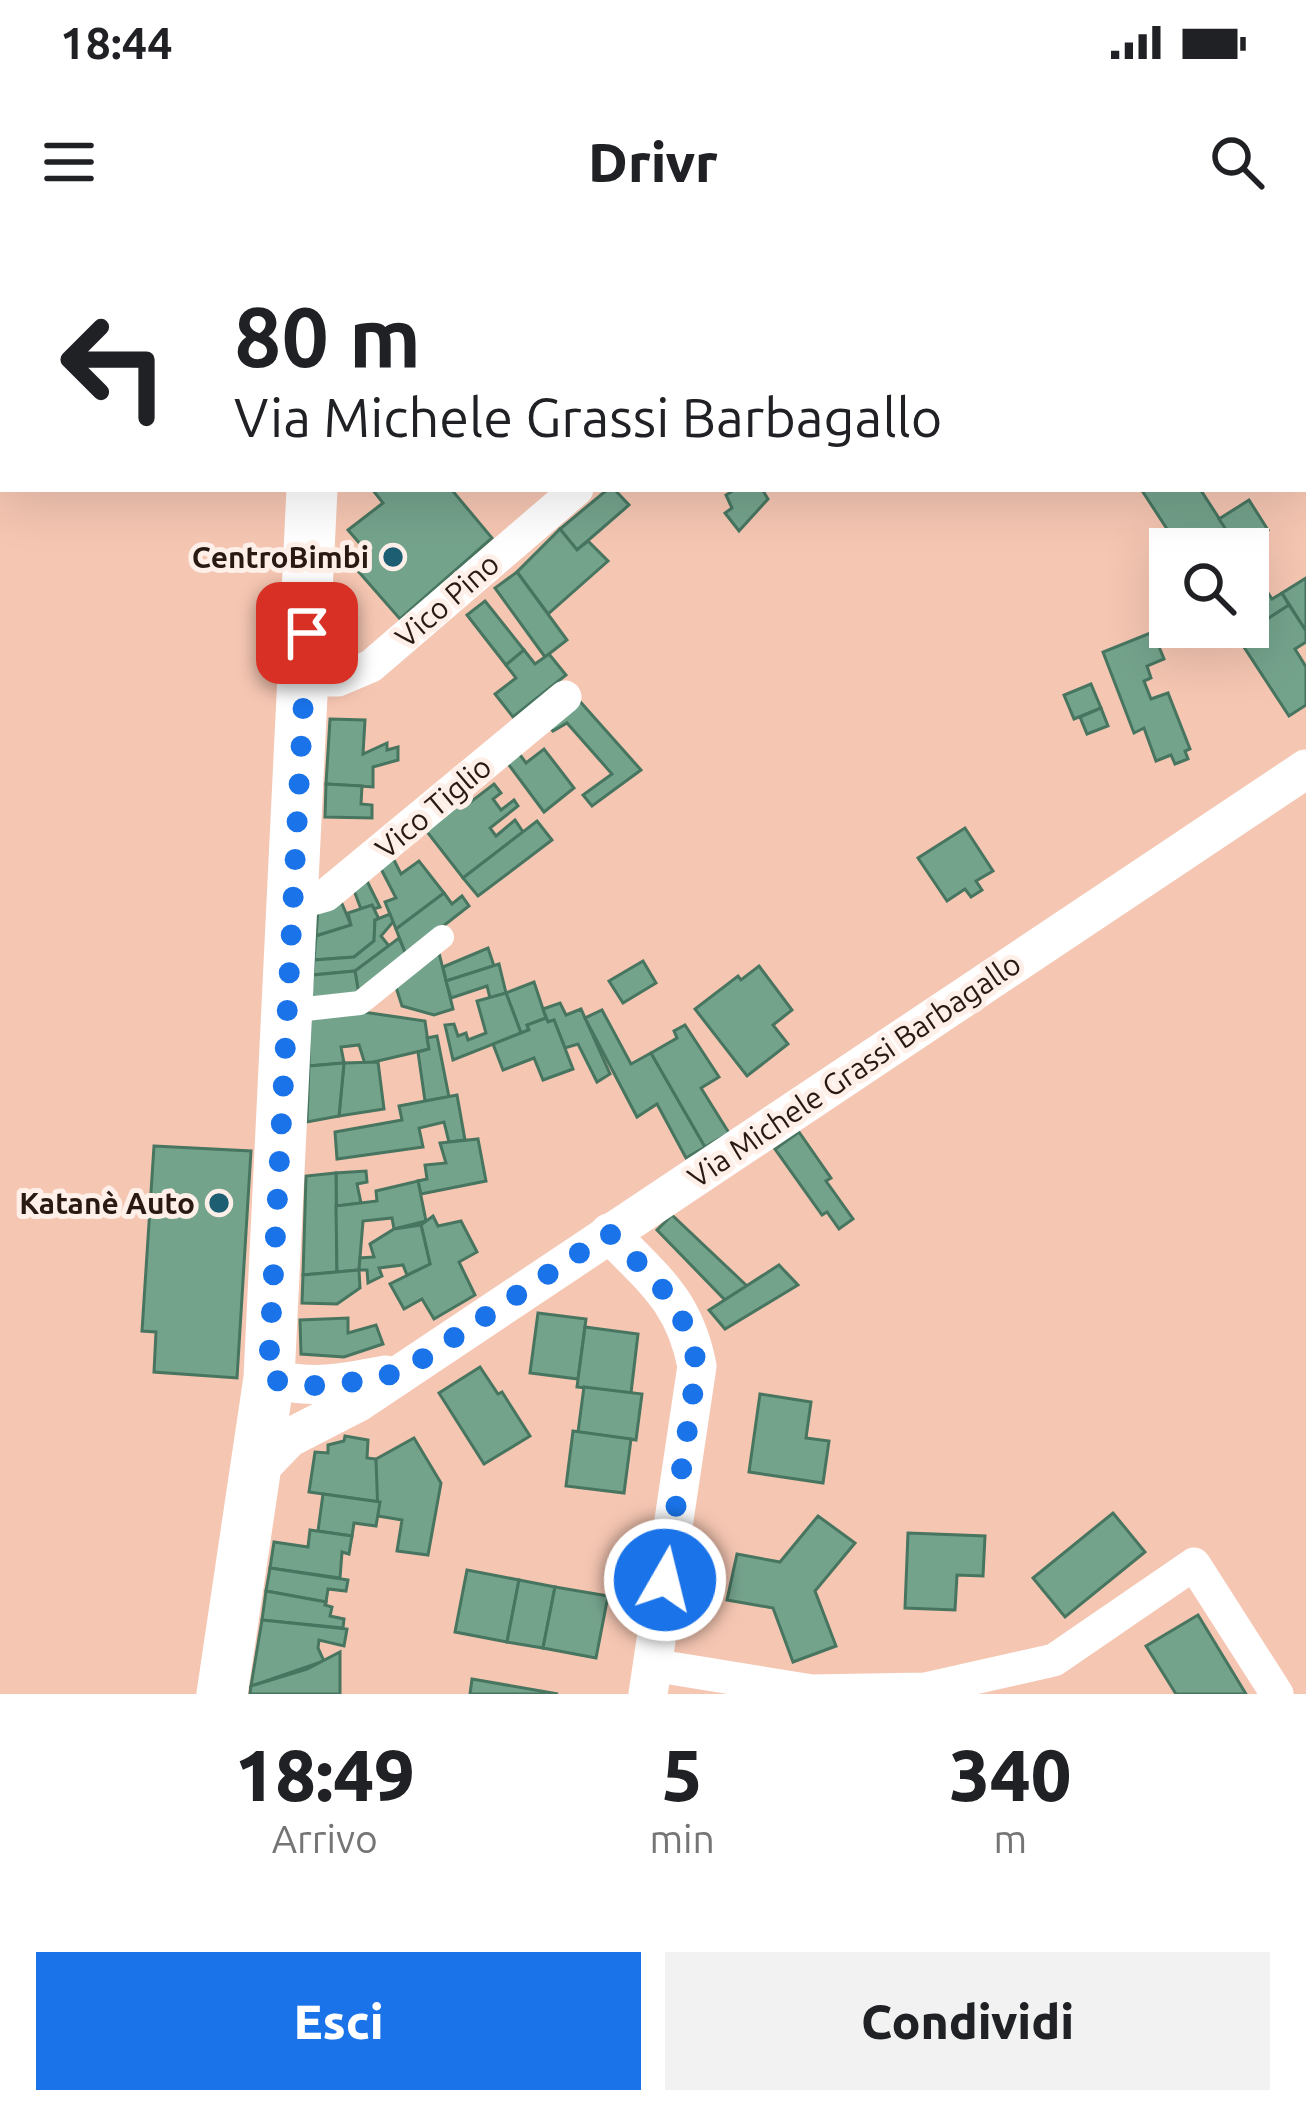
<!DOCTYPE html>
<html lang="it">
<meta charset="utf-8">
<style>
:root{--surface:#fff;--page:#f2f2f2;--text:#202124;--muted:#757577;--accent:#1a73e8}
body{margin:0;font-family:Ubuntu,sans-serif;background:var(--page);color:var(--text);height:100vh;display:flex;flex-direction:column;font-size:45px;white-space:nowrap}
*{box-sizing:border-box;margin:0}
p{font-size:39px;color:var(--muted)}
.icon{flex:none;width:66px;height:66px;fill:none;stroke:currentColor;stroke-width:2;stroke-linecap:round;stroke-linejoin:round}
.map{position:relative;height:1454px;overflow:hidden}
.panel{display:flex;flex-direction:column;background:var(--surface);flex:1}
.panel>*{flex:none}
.hud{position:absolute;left:0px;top:0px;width:1308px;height:252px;box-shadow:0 12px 48px #0002;background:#fff;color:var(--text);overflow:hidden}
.fabs{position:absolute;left:1149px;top:288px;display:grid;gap:24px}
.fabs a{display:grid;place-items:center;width:120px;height:120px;border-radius:0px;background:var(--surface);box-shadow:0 12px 48px #0002;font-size:60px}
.pin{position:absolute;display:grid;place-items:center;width:102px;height:102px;color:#fff;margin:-51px;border-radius:24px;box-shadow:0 6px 18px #0006}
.me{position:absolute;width:132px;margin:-66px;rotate:8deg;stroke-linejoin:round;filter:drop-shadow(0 0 9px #0008)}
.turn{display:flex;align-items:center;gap:42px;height:252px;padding:0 36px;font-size:54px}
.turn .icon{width:156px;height:156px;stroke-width:2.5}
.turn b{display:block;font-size:84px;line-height:102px}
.eta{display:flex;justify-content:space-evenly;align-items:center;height:204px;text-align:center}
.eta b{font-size:72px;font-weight:800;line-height:84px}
.cta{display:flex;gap:24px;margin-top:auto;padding:24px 36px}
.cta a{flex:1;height:138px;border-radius:0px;background:var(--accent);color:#fff;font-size:48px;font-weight:800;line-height:138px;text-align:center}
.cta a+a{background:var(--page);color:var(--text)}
.status{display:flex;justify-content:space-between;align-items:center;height:84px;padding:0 60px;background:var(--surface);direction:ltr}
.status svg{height:33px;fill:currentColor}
header{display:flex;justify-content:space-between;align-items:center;height:156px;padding:0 36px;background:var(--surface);font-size:54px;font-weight:800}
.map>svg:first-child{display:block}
.building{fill:#74a38c;stroke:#477560;stroke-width:3}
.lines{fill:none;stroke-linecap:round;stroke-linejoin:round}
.service{stroke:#fff;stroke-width:16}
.pedestrian{stroke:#fff;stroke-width:24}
.minor{stroke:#fff;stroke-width:33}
.tertiary{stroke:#fff;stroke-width:39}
.primary{stroke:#fff;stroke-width:51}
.route{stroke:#1a73e8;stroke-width:21;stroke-dasharray:0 37.8}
.poi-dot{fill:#1d5e73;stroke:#feefe9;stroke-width:4.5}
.labels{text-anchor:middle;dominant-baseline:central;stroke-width:10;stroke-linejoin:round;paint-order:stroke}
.poi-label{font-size:30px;font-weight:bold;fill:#2a1912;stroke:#feefe9;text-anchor:end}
.street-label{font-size:30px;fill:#2a1912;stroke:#feefe9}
</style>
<div class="status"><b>18:44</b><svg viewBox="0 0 49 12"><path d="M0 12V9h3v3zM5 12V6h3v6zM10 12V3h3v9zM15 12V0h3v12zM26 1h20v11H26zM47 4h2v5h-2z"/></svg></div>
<header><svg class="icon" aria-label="menu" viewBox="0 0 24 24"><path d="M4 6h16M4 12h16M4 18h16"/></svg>Drivr<svg class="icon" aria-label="search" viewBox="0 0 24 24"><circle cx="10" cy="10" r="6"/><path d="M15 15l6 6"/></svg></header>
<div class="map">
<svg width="1306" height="1454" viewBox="0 0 1306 1454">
<rect width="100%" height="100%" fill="#f5c6b2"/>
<!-- building -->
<g class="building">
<polygon points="372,249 451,249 492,298 400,379 351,323 361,305 348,290 383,263"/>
<polygon points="608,249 614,249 629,265 577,310 560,289"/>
<polygon points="736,249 762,249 768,259 739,291 725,273 732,268 726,255"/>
<polygon points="1141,249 1200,249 1239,309 1180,309"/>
<polygon points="1249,260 1268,290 1239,309 1219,279"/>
<polygon points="560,289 577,310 588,301 608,321 548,374 517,332"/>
<polygon points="1248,323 1272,359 1282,353 1289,365 1238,398 1230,387 1248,387"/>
<polygon points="517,332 567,400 545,417 495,348"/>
<polygon points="1306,338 1306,391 1282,353"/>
<polygon points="485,361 524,410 506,425 467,375"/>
<polygon points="1289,365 1306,391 1306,402 1295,409 1306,427 1306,465 1289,476 1238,398"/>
<polygon points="1153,392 1164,419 1147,426 1151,438 1144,441 1151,459 1168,453 1190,509 1185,511 1188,519 1175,524 1171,515 1156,521 1144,488 1134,493 1103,412"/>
<polygon points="524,410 535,424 549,414 566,435 513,477 495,454 516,438 506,425"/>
<polygon points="1091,444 1101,468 1074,479 1064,455"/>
<polygon points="576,457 641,530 592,566 583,555 612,534 567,483 553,491 545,482"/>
<polygon points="1101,468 1108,486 1087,494 1080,477"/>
<polygon points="330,479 365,480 363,514 387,503 387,510 398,507 398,520 373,527 373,547 326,544"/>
<polygon points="515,508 526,523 544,509 574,548 544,572 503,517"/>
<polygon points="326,544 362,546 361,564 372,565 372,578 325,577"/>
<polygon points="494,544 501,553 493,559 501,570 514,560 518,566 490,588 496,596 515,580 523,592 463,638 421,584 460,554 468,564"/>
<polygon points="537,581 552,600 478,656 463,638"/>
<polygon points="965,588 993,631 976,641 982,650 971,657 965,649 947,661 918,618"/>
<polygon points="391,614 401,634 419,621 444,653 396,689 385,662 396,658 379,625"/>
<polygon points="365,637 380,667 374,669 372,665 361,669 353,648"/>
<polygon points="444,653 452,664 462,656 469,666 406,715 396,689"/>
<polygon points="340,659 351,685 316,696 318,670"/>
<polygon points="372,665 379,679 375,680 374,701 354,717 314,720 316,696 351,685 348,673"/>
<polygon points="390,674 393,682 381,696 389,706 355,731 313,735 314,720 354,717 374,701 375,680"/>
<polygon points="399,698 406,715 359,755 355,731"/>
<polygon points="488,708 494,726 446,741 443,727"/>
<polygon points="438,709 453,769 434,775 402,766 395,744"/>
<polygon points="643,721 656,743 623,763 609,741"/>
<polygon points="499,724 506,753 490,758 487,746 451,758 446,741"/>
<polygon points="759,726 792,770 773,785 788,804 747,836 695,769 738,736 741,740"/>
<polygon points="355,731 359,755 310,761 313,735"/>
<polygon points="534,742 546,778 527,785 529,790 521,793 506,753"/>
<polygon points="506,753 521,793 453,820 445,785 454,784 458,796 466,793 468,800 486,793 477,761"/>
<polygon points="560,763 566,775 581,769 610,834 597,842 578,804 565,808 554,780 548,782 543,769"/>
<polygon points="602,770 631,824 651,813 705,907 686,918 657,864 637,877 585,778"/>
<polygon points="363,772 425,781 429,809 365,824 359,805 341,807 344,823 309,826 310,778"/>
<polygon points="546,778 548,782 554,780 573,829 543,840 534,818 503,830 493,804 529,790 527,785"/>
<polygon points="685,785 719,837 701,848 729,893 705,907 651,813 677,798 674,791"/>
<polygon points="437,796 449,857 425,861 418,812 429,809 427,798"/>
<polygon points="378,822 384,869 339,876 344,823"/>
<polygon points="344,823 339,876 307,882 309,826"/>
<polygon points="457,855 465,900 449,902 444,882 419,888 423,907 337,919 335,892 402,880 399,866"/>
<polygon points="799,892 831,938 826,941 853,979 839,989 827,972 822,975 775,909"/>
<polygon points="478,899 486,941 421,954 418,941 427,939 425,925 446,923 440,903"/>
<polygon points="154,906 251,911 237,1138 154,1132 156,1092 142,1091"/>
<polygon points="366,931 367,942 357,944 361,963 336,966 336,933"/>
<polygon points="336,933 337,1032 303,1035 306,936"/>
<polygon points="418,941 426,981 394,989 392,978 363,981 359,1030 337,1032 336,966 377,961 376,951"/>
<polygon points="672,975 747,1046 725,1060 657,990"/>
<polygon points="433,976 438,986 461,981 477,1012 459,1022 475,1055 434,1079 422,1059 404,1069 390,1044 430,1024 421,985"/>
<polygon points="421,985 430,1024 407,1035 403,1025 379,1028 382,1036 368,1043 367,1030 359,1030 360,1018 374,1017 370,1004 394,989"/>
<polygon points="779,1025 798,1045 725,1089 709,1070"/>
<polygon points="359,1030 360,1048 337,1064 302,1063 303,1035"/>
<polygon points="538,1073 586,1079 578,1139 530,1133"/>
<polygon points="348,1078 348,1093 376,1085 383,1104 344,1117 301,1114 300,1080"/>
<polygon points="585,1087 638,1094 631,1153 577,1147"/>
<polygon points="480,1127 498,1154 502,1152 530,1196 484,1224 439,1153"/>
<polygon points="584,1147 642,1154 636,1200 578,1192"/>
<polygon points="760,1154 811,1162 806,1198 829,1201 823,1243 749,1232"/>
<polygon points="573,1191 631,1199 624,1253 566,1246"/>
<polygon points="345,1196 368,1200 367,1218 376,1219 380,1262 309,1252 315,1212 328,1213 328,1205 344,1201"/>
<polygon points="414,1198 441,1243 428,1315 397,1311 402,1280 378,1276 376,1219"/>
<polygon points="323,1254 380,1262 376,1286 354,1283 352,1296 318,1291"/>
<polygon points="1113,1273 1145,1312 1065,1377 1033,1338"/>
<polygon points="818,1276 855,1303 815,1351 836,1406 793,1422 773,1368 727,1360 737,1314 780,1322"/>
<polygon points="310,1290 352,1296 349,1314 342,1312 340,1338 270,1328 274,1302 308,1307"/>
<polygon points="908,1293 985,1296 983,1336 957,1335 955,1370 905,1368"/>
<polygon points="270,1328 348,1340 346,1351 328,1349 326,1362 266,1351"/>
<polygon points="467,1330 519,1340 507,1402 455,1392"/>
<polygon points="519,1340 555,1347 543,1408 507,1402"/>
<polygon points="555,1347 608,1356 596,1418 543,1408"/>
<polygon points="266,1351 326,1362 325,1365 332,1367 330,1376 344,1379 343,1388 262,1380"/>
<polygon points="1198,1375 1246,1454 1176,1454 1146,1406"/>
<polygon points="262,1380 347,1389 344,1406 319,1400 318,1408 324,1421 251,1446"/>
<polygon points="340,1412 340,1454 250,1454 251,1446 307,1429"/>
<polygon points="472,1439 558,1454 470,1454"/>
</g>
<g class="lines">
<!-- service -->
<polyline class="service" points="0,190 3,188"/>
<!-- pedestrian -->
<polyline class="pedestrian" points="288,771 360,763 442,697"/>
<!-- minor -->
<g class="minor">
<polyline points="305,440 338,440 371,426 577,249"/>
<polyline points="294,664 326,655 565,457"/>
<polyline points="652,1425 812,1451 925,1449 1054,1420 1194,1324 1277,1454"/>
</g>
<!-- tertiary -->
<g class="tertiary">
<path d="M 609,993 C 653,1039 684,1060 697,1126 L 648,1454"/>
<path d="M 269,1138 C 309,1150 345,1143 386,1135"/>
<polyline points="258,1230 289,1198 357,1163 1306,529"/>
</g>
<!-- primary -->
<g class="primary">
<polyline points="318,3 318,0"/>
<polyline points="222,1454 269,1138 312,249"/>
</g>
</g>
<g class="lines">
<!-- route -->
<path class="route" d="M 307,393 L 268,1138 L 296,1146 L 337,1145 L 403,1132 L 609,993 C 653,1039 684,1060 697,1126 L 665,1340"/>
</g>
<!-- markers -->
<g class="poi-dot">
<circle cx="393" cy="317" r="12"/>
<circle cx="219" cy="963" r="12"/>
</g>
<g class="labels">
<!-- poi labels -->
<g class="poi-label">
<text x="369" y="317">CentroBimbi</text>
<text x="195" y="963">Katanè Auto</text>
</g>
<!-- street labels -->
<g class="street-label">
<text transform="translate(447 360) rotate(-41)">Vico Pino</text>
<text transform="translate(433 567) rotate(-40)">Vico Tiglio</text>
<text transform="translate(854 830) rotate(-34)">Via Michele Grassi Barbagallo</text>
</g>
</g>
</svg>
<div class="fabs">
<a><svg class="icon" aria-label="search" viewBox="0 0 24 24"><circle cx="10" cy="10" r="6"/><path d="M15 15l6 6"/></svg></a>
</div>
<div class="pin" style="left:307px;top:393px;background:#d93025"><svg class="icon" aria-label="arrive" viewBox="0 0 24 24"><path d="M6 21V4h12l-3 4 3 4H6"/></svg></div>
<svg class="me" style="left:665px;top:1340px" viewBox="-20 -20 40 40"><circle r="17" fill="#1a73e8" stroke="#fff" stroke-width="3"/><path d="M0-11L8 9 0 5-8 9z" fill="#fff"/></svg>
<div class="hud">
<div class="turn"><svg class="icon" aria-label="left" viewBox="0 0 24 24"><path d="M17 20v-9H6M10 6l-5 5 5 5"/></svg><div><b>80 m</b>Via Michele Grassi Barbagallo</div></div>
</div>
</div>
<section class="panel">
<div class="eta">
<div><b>18:49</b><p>Arrivo</p></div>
<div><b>5</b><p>min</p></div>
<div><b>340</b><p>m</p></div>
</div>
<div class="cta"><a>Esci</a><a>Condividi</a></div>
</section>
